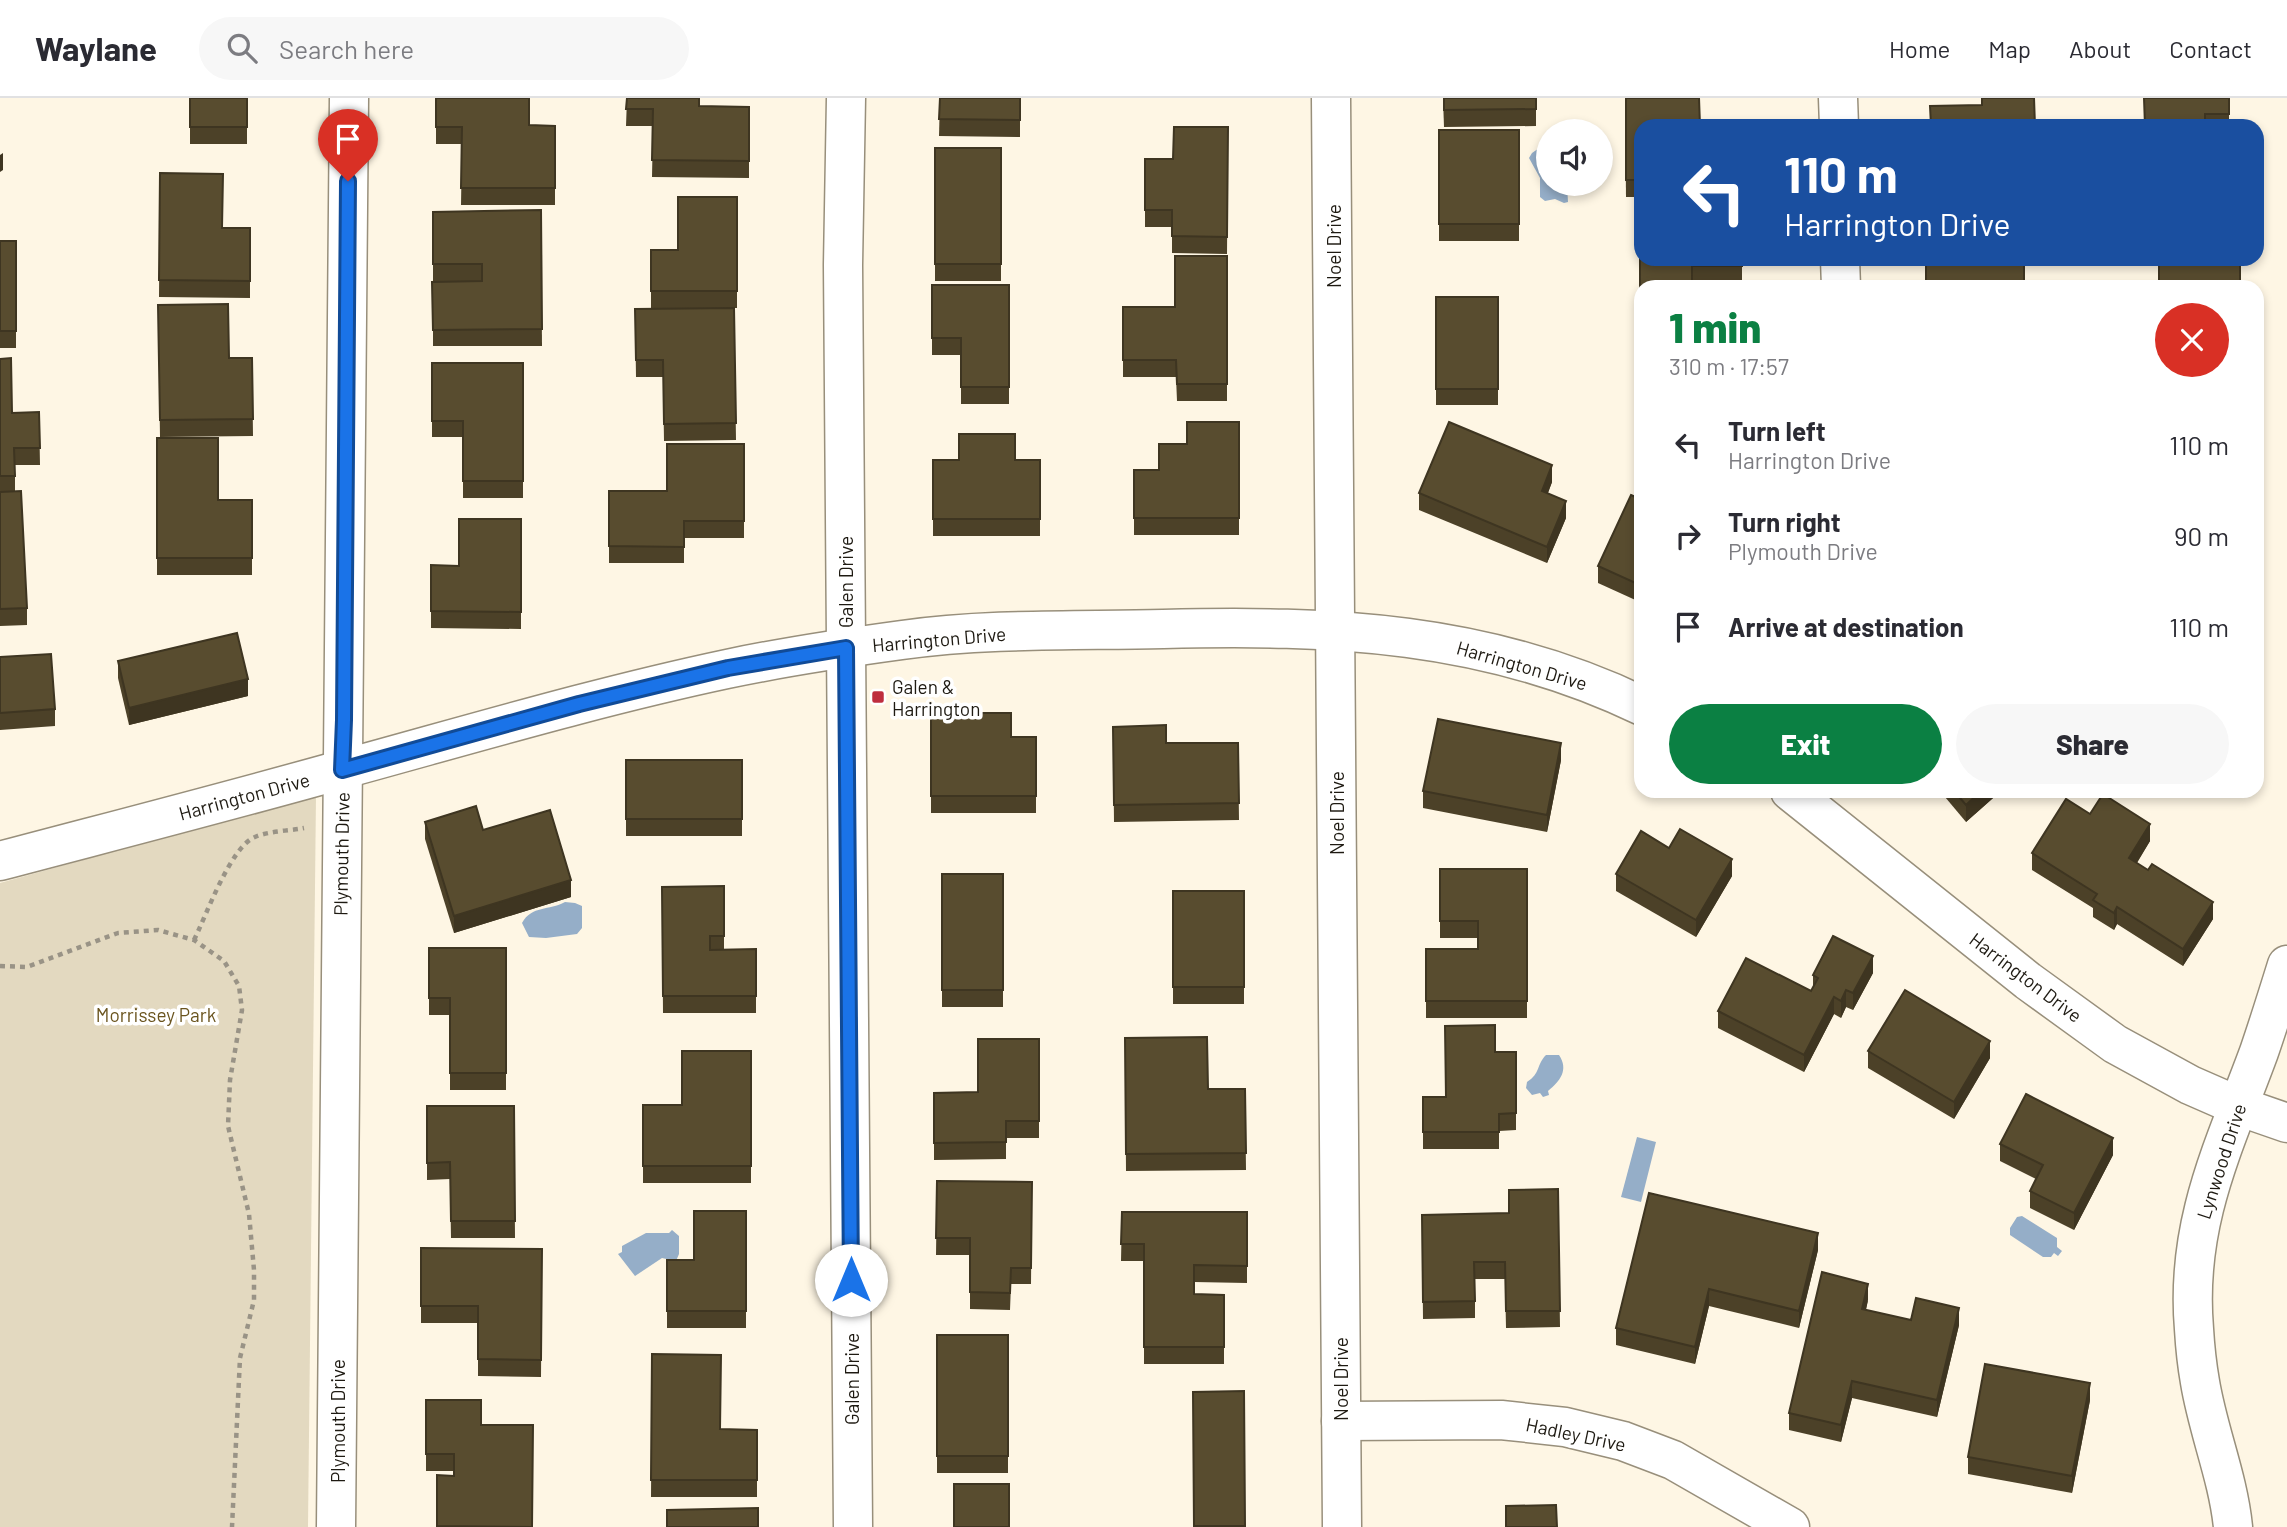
<!DOCTYPE html>
<meta charset="utf-8">
<style>
:root{--surface:#fff;--page:#f7f7f7;--text:#2b2b33;--muted:#7c7c81;--line:#e1e1e2;--accent:#0b8043}
body{margin:0;font-family:Barlow,sans-serif;background:var(--page);color:var(--text);height:100vh;display:flex;flex-direction:column;font-size:26px;white-space:nowrap}
*{box-sizing:border-box;margin:0}
p{font-size:23px;color:var(--muted)}
.icon{flex:none;width:38px;height:38px;fill:none;stroke:currentColor;stroke-width:2;stroke-linecap:round;stroke-linejoin:round}
.map{position:relative;flex:1;overflow:hidden}
.panel{position:absolute;left:1634px;top:182px;width:630px;height:518px;display:flex;flex-direction:column;background:var(--surface);border-radius:21px;box-shadow:0 4px 10px #0003}
.panel>*{flex:none}
.hud{position:absolute;left:1634px;top:21px;width:630px;height:147px;border-radius:21px;box-shadow:0 4px 10px #0003;background:#1a4fa0;color:#fff;overflow:hidden}
.controls{position:absolute;left:1536px;top:21px;display:grid;gap:14px}
.controls a{display:grid;place-items:center;width:77px;height:77px;border-radius:50%;background:var(--surface);box-shadow:0 4px 10px #0003;font-size:35px}
.pin{position:absolute;display:grid;place-items:center;width:60px;height:60px;color:#fff;margin:-72px -30px;border-radius:50% 50% 50% 0;rotate:-45deg;box-shadow:0 0 7px #0007}
.pin .icon{rotate:45deg}
.me{position:absolute;width:77px;margin:-38px;rotate:0deg;stroke-linejoin:round;filter:drop-shadow(0 0 5px #0008)}
.turn{display:flex;align-items:center;gap:24px;height:147px;padding:0 35px;font-size:32px}
.turn .icon{width:91px;height:91px;stroke-width:2.5}
.turn b{display:block;font-size:49px;line-height:60px}
.round{display:grid;place-items:center;flex:none;width:74px;height:74px;border-radius:37px;background:var(--page)}
.headline{display:flex;align-items:center;justify-content:space-between;height:119px;padding:0 35px}
h1{font-size:42px;font-weight:800;line-height:52px;color:var(--accent)}
.button{display:flex;gap:14px;margin-top:auto;padding:14px 35px}
.button a{flex:1;height:80px;border-radius:42px;background:var(--accent);color:#fff;font-size:28px;font-weight:800;line-height:80px;text-align:center}
.button a+a{background:var(--page);color:var(--text)}
ul{padding:0;list-style:none}
li{display:flex;align-items:center;gap:21px;height:91px;padding:0 35px}
li div{flex:1}
li b{display:block;font-size:26px}
li em{font-style:normal}
header{display:flex;align-items:center;gap:42px;box-sizing:border-box;height:98px;padding:0 35px;background:var(--surface);border-bottom:2px solid var(--line)}
header strong{font-size:33px}
nav{display:flex;gap:38px;margin-inline-start:auto;font-size:24px}
.search{width:490px;height:63px;background:var(--page);display:flex;align-items:center;gap:18px;box-sizing:border-box;padding:0 24px;border-radius:38px;color:var(--muted);font-size:26px}
.map>svg:first-child{display:block}
.green{fill:#e3d9c0}
.water{fill:#95aec8}
.lines{fill:none;stroke-linecap:round;stroke-linejoin:round}
.minor-casing{stroke:#988f7b;stroke-width:41}
.path{stroke:#999386;stroke-width:4.5;stroke-dasharray:5 5;stroke-linecap:butt}
.minor{stroke:#fff;stroke-width:38}
.wall{fill:#4c4128}
.shaded-wall{fill:#3e3521}
.building{fill:#584c2f;stroke:#3e3521;stroke-width:2}
.route-casing{stroke:#114b97;stroke-width:18}
.route{stroke:#1a73e8;stroke-width:12}
.poi-dot{fill:#be2d3e;stroke:#fff;stroke-width:2.5}
.labels{text-anchor:middle;dominant-baseline:central;stroke-width:7;stroke-linejoin:round;paint-order:stroke}
.street-label{font-size:19px;fill:#1e1a12;stroke:#fff}
.poi-label{font-size:19px;fill:#1e1a12;stroke:#fff;text-anchor:start}
.park-label{font-size:19px;fill:#6a541e;stroke:#fff}
</style>
<header>
<strong>Waylane</strong>
<div class="search"><svg class="icon" aria-label="search" viewBox="0 0 24 24"><circle cx="10" cy="10" r="6"/><path d="M15 15l6 6"/></svg>Search here</div>
<nav><a>Home</a><a>Map</a><a>About</a><a>Contact</a></nav>
</header>
<div class="map">
<svg width="2287" height="1429" viewBox="0 0 2287 1429">
<rect width="100%" height="100%" fill="#fef6e4"/>
<!-- green -->
<polygon class="green" points="316,697 308,1429 0,1429 0,785"/>
<!-- water -->
<g class="water">
<polygon points="1545,46 1549,46 1549,86 1567,86 1568,104 1564,105 1555,101 1545,103 1540,99 1540,80 1529,60 1532,55"/>
<path d="M 565,804 L 575,805 L 582,808 L 582,830 L 577,836 L 546,840 L 529,839 L 522,825 C 532,807 549,813 565,804 Z"/>
<path d="M 1546,957 L 1559,957 C 1569,972 1560,983 1548,993 L 1549,997 L 1543,999 L 1540,995 L 1532,997 L 1526,990 L 1527,984 C 1541,975 1536,967 1546,957 Z"/>
<polygon points="1637,1039 1656,1044 1641,1104 1621,1099"/>
<polygon points="2022,1118 2057,1140 2057,1149 2062,1153 2058,1158 2054,1155 2051,1159 2043,1159 2010,1137 2010,1130 2017,1119"/>
<polygon points="672,1132 679,1138 679,1156 676,1163 662,1160 635,1178 618,1156 622,1154 622,1148 646,1135 669,1135"/>
</g>
<g class="lines">
<!-- minor casing -->
<g class="minor-casing">
<g id="minor">
<polyline points="846,0 843,167 853,1429"/>
<polyline points="1331,0 1342,1429"/>
<polyline points="1838,0 1839,28"/>
<polyline points="1840,161 1841,189"/>
<polyline points="1790,693 2028,883 2115,946 2190,987 2238,1008 2287,1025"/>
<path d="M 0,763 C 117,732 234,702 351,669 C 475,635 600,598 727,571 C 784,559 843,550 902,542 C 988,530 1076,533 1163,531 C 1332,527 1486,533 1642,608"/>
<polyline points="1341,1323 1501,1322 1565,1329 1623,1343 1673,1362 1790,1429"/>
<polyline points="336,1429 349,0"/>
<path d="M 2233,1429 C 2228,1379 2208,1333 2200,1284 C 2197,1267 2195,1248 2194,1231 C 2185,1125 2224,1049 2259,954 C 2269,925 2278,896 2287,867"/>
</g>
</g>
<!-- path -->
<g class="path">
<path d="M 194,842 C 206,818 231,748 255,739 C 269,733 288,733 304,730"/>
<polyline points="0,868 27,869 118,835 158,832 194,842 224,863 239,888 242,912 230,982 228,1028 249,1116 254,1172 254,1202 240,1260 232,1429"/>
</g>
<!-- minor -->
<use href="#minor" class="minor"/>
</g>
<!-- wall -->
<g class="wall">
<rect x="190" y="0" width="57" height="46"/>
<polygon points="436,0 529,27 555,28 555,107 461,107 462,46 436,46"/>
<polygon points="627,0 699,8 749,9 749,80 652,79 653,28 626,28"/>
<polygon points="940,0 1020,0 1020,39 939,38"/>
<polygon points="1443,0 1536,0 1536,28 1444,29"/>
<polygon points="1625,0 1642,28 1642,99 1626,99"/>
<polygon points="2229,0 2229,28 2145,28"/>
<polygon points="1228,29 1227,156 1172,155 1172,129 1145,129 1145,61 1173,61"/>
<rect x="1439" y="32" width="80" height="111"/>
<rect x="935" y="50" width="66" height="133"/>
<polygon points="160,75 223,130 250,130 250,200 159,199"/>
<polygon points="737,99 737,210 734,210 736,342 664,343 663,279 636,279 635,211 705,210 651,210 651,152 678,152"/>
<polygon points="1640,107 1742,161 1742,185 1692,185 1642,189 1642,240 1640,240"/>
<polygon points="541,112 542,248 433,248 433,114"/>
<rect x="0" y="143" width="16" height="107"/>
<polygon points="1227,158 1227,303 1177,303 1176,279 1123,279 1123,209 1175,209"/>
<polygon points="932,187 1009,187 1009,306 961,306 961,257 932,257"/>
<rect x="1436" y="199" width="62" height="108"/>
<polygon points="158,207 229,260 252,260 253,338 160,339"/>
<polygon points="0,261 12,315 39,314 40,367 15,367 15,393 27,510 27,527 0,528"/>
<polygon points="432,265 523,265 523,400 463,400 463,339 432,339"/>
<polygon points="1239,324 1239,437 1134,437 1134,372 1159,372 1187,346"/>
<polygon points="157,340 218,402 252,402 252,477 157,477"/>
<polygon points="744,346 744,440 684,440 684,465 609,465 609,393 667,393"/>
<rect x="933" y="362" width="107" height="76"/>
<polygon points="1552,384 1548,395 1566,420 1547,465 1419,412 1419,395"/>
<polygon points="1642,402 1642,505 1598,485 1598,468"/>
<polygon points="521,421 521,531 431,530 431,467 459,468"/>
<polygon points="0,559 55,611 55,628 0,632"/>
<polygon points="118,563 248,598 129,627 118,580"/>
<polygon points="931,615 1011,639 1036,639 1036,715 931,715"/>
<polygon points="1113,629 1166,645 1238,645 1239,722 1114,724"/>
<rect x="626" y="662" width="116" height="76"/>
<polygon points="1561,662 1547,734 1423,710 1423,693"/>
<polygon points="1940,693 2001,693 1966,724"/>
<polygon points="2090,716 2150,743 2137,765 2213,821 2183,868 2117,826 2114,832 2093,819 2093,810 2032,772 2032,755"/>
<polygon points="425,724 483,732 571,799 454,835 425,741"/>
<polygon points="1669,750 1732,778 1696,839 1616,793 1616,776"/>
<polygon points="1440,771 1527,771 1527,920 1426,920 1426,851 1478,851 1478,840 1440,840"/>
<rect x="942" y="776" width="61" height="133"/>
<polygon points="724,788 724,852 756,851 756,915 663,915 662,789"/>
<rect x="1173" y="793" width="71" height="113"/>
<polygon points="429,850 506,850 506,992 450,992 450,917 429,917"/>
<polygon points="1873,875 1853,912 1846,909 1841,920 1834,916 1804,974 1718,930 1718,913 1811,893 1813,889 1813,877"/>
<polygon points="1125,940 1208,991 1245,991 1246,1072 1126,1073"/>
<polygon points="1039,941 1039,1040 1006,1040 1006,1061 934,1062 934,995 978,994"/>
<polygon points="751,953 751,1085 643,1085 643,1007 682,1007"/>
<polygon points="1868,953 1990,960 1954,1021 1868,970"/>
<polygon points="1495,954 1516,954 1516,1032 1499,1033 1499,1051 1423,1051 1423,999 1445,999"/>
<polygon points="427,1008 514,1008 515,1140 451,1140 450,1081 427,1082"/>
<polygon points="2000,1046 2113,1057 2074,1132 2030,1110 2030,1093 2036,1081 2000,1063"/>
<polygon points="937,1083 1032,1084 1031,1186 1011,1186 1010,1212 970,1211 970,1157 936,1157"/>
<polygon points="1558,1091 1560,1229 1506,1230 1505,1181 1475,1181 1475,1220 1423,1221 1422,1117 1509,1115"/>
<polygon points="1649,1095 1818,1152 1799,1230 1709,1208 1695,1266 1616,1247 1616,1230"/>
<polygon points="746,1113 746,1230 667,1230 667,1162 694,1162"/>
<polygon points="1122,1114 1247,1114 1247,1185 1194,1184 1194,1196 1224,1197 1224,1266 1144,1266 1144,1163 1121,1163"/>
<polygon points="421,1150 542,1151 541,1279 478,1278 478,1225 421,1225"/>
<polygon points="1868,1202 1866,1212 1911,1222 1959,1227 1937,1319 1852,1300 1841,1344 1789,1332 1789,1315"/>
<rect x="937" y="1237" width="71" height="138"/>
<polygon points="652,1256 721,1331 757,1332 757,1399 651,1399"/>
<polygon points="1244,1293 1245,1429 1194,1429 1193,1294"/>
<polygon points="426,1302 481,1327 532,1429 437,1429 437,1377 454,1378 454,1373 426,1373"/>
<polygon points="2090,1302 2072,1395 1968,1376 1968,1359"/>
</g>
<!-- shaded-wall -->
<g class="shaded-wall">
<polygon points="3,55 3,72 0,74 0,57"/>
<polygon points="1552,367 1552,384 1542,410 1542,393"/>
<polygon points="1566,403 1566,420 1547,465 1547,449"/>
<polygon points="248,581 248,598 129,627 129,610"/>
<polygon points="1561,645 1561,662 1547,734 1547,717"/>
<polygon points="1981,693 2001,693 1966,724 1966,707"/>
<polygon points="2150,726 2150,743 2129,777 2129,760"/>
<polygon points="1732,761 1732,778 1696,839 1696,822"/>
<polygon points="571,782 571,799 454,835 454,818"/>
<polygon points="2213,804 2213,821 2183,868 2183,851"/>
<polygon points="2117,809 2117,826 2114,832 2114,815"/>
<polygon points="1873,858 1873,875 1853,912 1853,895"/>
<polygon points="1846,892 1846,909 1841,920 1841,903"/>
<polygon points="1834,899 1834,916 1804,974 1804,957"/>
<polygon points="1990,943 1990,960 1954,1021 1954,1004"/>
<polygon points="2113,1040 2113,1057 2074,1132 2074,1115"/>
<polygon points="1818,1135 1818,1152 1799,1230 1799,1213"/>
<polygon points="1868,1186 1868,1202 1862,1228 1862,1211"/>
<polygon points="1709,1191 1709,1208 1695,1266 1695,1249"/>
<polygon points="1959,1210 1959,1227 1937,1319 1937,1302"/>
<polygon points="1852,1283 1852,1300 1841,1344 1841,1327"/>
<polygon points="2090,1285 2090,1302 2072,1395 2072,1378"/>
</g>
<!-- building -->
<g class="building">
<rect x="190" y="0" width="57" height="29"/>
<polygon points="436,0 529,0 529,27 555,28 555,90 461,90 462,29 436,29"/>
<polygon points="627,0 699,0 699,8 749,9 749,63 652,62 653,11 626,11"/>
<polygon points="940,0 1020,0 1020,22 939,21"/>
<polygon points="1444,0 1536,0 1536,11 1444,12"/>
<polygon points="1626,0 1699,0 1700,27 1731,28 1642,28 1642,82 1626,82"/>
<polygon points="1982,0 2034,0 2035,28 1931,28 1930,8 1982,7"/>
<polygon points="2144,0 2229,0 2229,16 2205,16 2205,28 2145,28"/>
<polygon points="1174,29 1228,29 1227,139 1172,138 1172,112 1145,112 1145,61 1173,61"/>
<rect x="1439" y="32" width="80" height="94"/>
<rect x="935" y="50" width="66" height="116"/>
<polygon points="160,75 223,76 222,130 250,130 250,183 159,182"/>
<polygon points="678,99 737,99 737,193 651,193 651,152 678,152"/>
<polygon points="1640,107 1642,107 1642,161 1742,161 1742,168 1692,168 1692,189 1642,189 1642,223 1640,223"/>
<polygon points="541,112 542,231 433,232 432,184 482,183 482,166 433,166 433,114"/>
<rect x="0" y="143" width="16" height="90"/>
<polygon points="1175,158 1227,158 1227,286 1177,286 1176,262 1123,262 1123,209 1175,209"/>
<rect x="1926" y="161" width="98" height="28"/>
<rect x="2159" y="161" width="81" height="28"/>
<polygon points="932,187 1009,187 1009,289 961,289 961,240 932,240"/>
<rect x="1436" y="199" width="62" height="92"/>
<polygon points="228,206 229,260 252,260 253,321 160,322 158,207"/>
<polygon points="734,210 736,325 664,326 663,262 636,262 635,211"/>
<polygon points="11,260 12,315 39,314 40,350 14,350 15,378 0,378 0,261"/>
<polygon points="432,265 523,265 523,383 463,383 463,323 432,323"/>
<polygon points="1187,324 1239,324 1239,420 1134,420 1134,372 1159,372 1159,346 1187,346"/>
<polygon points="1449,324 1552,367 1542,393 1566,403 1547,449 1419,395"/>
<polygon points="959,336 1015,336 1015,362 1040,362 1040,421 933,421 933,362 959,362"/>
<polygon points="157,340 218,340 218,402 252,402 252,460 157,460"/>
<polygon points="667,346 744,346 744,423 684,423 684,449 609,448 609,393 667,393"/>
<polygon points="21,393 27,510 0,511 0,394"/>
<polygon points="1631,397 1642,402 1642,488 1598,468"/>
<polygon points="459,421 521,421 521,514 431,513 431,467 459,468"/>
<polygon points="237,535 248,581 129,610 118,563"/>
<polygon points="51,556 55,611 0,615 0,559"/>
<polygon points="931,615 1011,615 1011,639 1036,639 1036,698 931,698"/>
<polygon points="1438,621 1561,645 1547,717 1423,693"/>
<polygon points="1166,627 1166,645 1238,645 1239,705 1114,707 1113,629"/>
<rect x="626" y="662" width="116" height="59"/>
<polygon points="1954,693 1981,693 1966,707"/>
<polygon points="2103,696 2150,726 2129,760 2148,772 2152,766 2213,804 2183,851 2117,809 2114,815 2093,802 2097,796 2032,755 2066,701 2090,716"/>
<polygon points="476,708 483,732 550,712 571,782 454,818 425,724"/>
<polygon points="1680,731 1732,761 1696,822 1616,776 1641,733 1669,750"/>
<polygon points="1440,771 1527,771 1527,903 1426,903 1426,851 1478,851 1478,823 1440,823"/>
<rect x="942" y="776" width="61" height="116"/>
<polygon points="724,788 724,838 710,838 710,852 756,851 756,898 663,898 662,789"/>
<rect x="1173" y="793" width="71" height="96"/>
<polygon points="1833,838 1873,858 1853,895 1846,892 1841,903 1834,899 1804,957 1718,913 1746,860 1811,893 1818,880 1813,877"/>
<polygon points="429,850 506,850 506,975 450,975 450,900 429,900"/>
<polygon points="1905,892 1990,943 1954,1004 1868,953"/>
<polygon points="1495,927 1495,954 1516,954 1516,1015 1499,1016 1499,1034 1423,1034 1423,999 1446,999 1445,928"/>
<polygon points="1207,939 1208,991 1245,991 1246,1055 1126,1056 1125,940"/>
<polygon points="978,941 1039,941 1039,1023 1006,1023 1006,1044 934,1045 934,995 978,994"/>
<polygon points="682,953 751,953 751,1068 643,1068 643,1007 682,1007"/>
<polygon points="2026,996 2113,1040 2074,1115 2030,1093 2043,1067 2000,1046"/>
<polygon points="427,1008 514,1008 515,1123 451,1123 450,1064 427,1065"/>
<polygon points="937,1083 1032,1084 1031,1170 1011,1170 1010,1195 970,1194 970,1140 936,1140"/>
<polygon points="1558,1091 1560,1213 1506,1213 1505,1164 1474,1164 1475,1203 1423,1204 1422,1117 1509,1115 1509,1092"/>
<polygon points="1649,1095 1818,1135 1799,1213 1709,1191 1695,1249 1616,1230"/>
<polygon points="694,1113 746,1113 746,1213 667,1213 667,1162 694,1162"/>
<polygon points="1122,1114 1247,1114 1247,1168 1194,1167 1194,1196 1224,1197 1224,1249 1144,1249 1144,1146 1121,1146"/>
<polygon points="421,1150 542,1151 541,1262 478,1261 478,1208 421,1208"/>
<polygon points="1822,1174 1868,1186 1862,1211 1911,1222 1916,1200 1959,1210 1937,1302 1852,1283 1841,1327 1789,1315"/>
<rect x="937" y="1237" width="71" height="121"/>
<polygon points="652,1256 721,1257 720,1331 757,1332 757,1382 651,1382"/>
<polygon points="1985,1266 2090,1285 2072,1378 1968,1359"/>
<polygon points="1244,1293 1245,1428 1194,1428 1193,1294"/>
<polygon points="426,1302 481,1302 481,1327 533,1327 532,1429 437,1428 437,1377 454,1378 454,1356 426,1356"/>
<rect x="954" y="1386" width="55" height="43"/>
<polygon points="1556,1407 1557,1429 1506,1429 1506,1408"/>
<polygon points="758,1410 758,1429 667,1429 667,1412"/>
</g>
<g class="lines">
<!-- route casing -->
<g class="route-casing">
<polyline id="route" points="348,83 344,622 342,672 579,606 728,570 846,550 851,1182"/>
</g>
<!-- route -->
<use href="#route" class="route"/>
</g>
<!-- markers -->
<rect class="poi-dot" x="871" y="592" width="14" height="14" rx="3.5"/>
<g class="labels">
<!-- street labels -->
<g class="street-label">
<text transform="translate(1333 148) rotate(-90)">Noel Drive</text>
<text transform="translate(845 484) rotate(-90)">Galen Drive</text>
<text transform="translate(939 541) rotate(-5)">Harrington Drive</text>
<text transform="translate(1522 567) rotate(16)">Harrington Drive</text>
<text transform="translate(244 698) rotate(-15)">Harrington Drive</text>
<text transform="translate(1336 715) rotate(-90)">Noel Drive</text>
<text transform="translate(341 756) rotate(-89)">Plymouth Drive</text>
<text transform="translate(2026 879) rotate(37)">Harrington Drive</text>
<text transform="translate(2221 1063) rotate(-72)">Lynwood Drive</text>
<text transform="translate(851 1281) rotate(-90)">Galen Drive</text>
<text transform="translate(1340 1281) rotate(-90)">Noel Drive</text>
<text transform="translate(337 1323) rotate(-90)">Plymouth Drive</text>
<text transform="translate(1576 1336) rotate(12)">Hadley Drive</text>
</g>
<!-- poi labels -->
<g class="poi-label">
<text x="892" y="588">Galen &amp;<tspan x="892" dy="22">Harrington</tspan></text>
</g>
<!-- park labels -->
<g class="park-label">
<text x="156" y="916">Morrissey Park</text>
</g>
</g>
</svg>
<div class="controls">
<a><svg class="icon" aria-label="sound" viewBox="0 0 24 24"><path d="M4 9h4l5-4v14l-5-4H4zM17 9q2 3 0 6"/></svg></a>
</div>
<div class="pin" style="left:348px;top:83px;background:#d93025"><svg class="icon" aria-label="arrive" viewBox="0 0 24 24"><path d="M6 21V4h12l-3 4 3 4H6"/></svg></div>
<svg class="me" style="left:851px;top:1182px" viewBox="-20 -20 40 40"><circle r="19" fill="#fff"/><path d="M0-13L10 11 0 6-10 11z" fill="#1a73e8"/></svg>
<div class="hud">
<div class="turn"><svg class="icon" aria-label="left" viewBox="0 0 24 24"><path d="M17 20v-9H6M10 6l-5 5 5 5"/></svg><div><b>110 m</b>Harrington Drive</div></div>
</div>
<section class="panel">
<div class="headline"><div><h1>1 min</h1><p>310 m · 17:57</p></div><a class="round" style="background:#d93025;color:#fff"><svg class="icon" aria-label="close" viewBox="0 0 24 24"><path d="M6 6l12 12M18 6L6 18"/></svg></a></div>
<ul>
<li><svg class="icon" aria-label="left" viewBox="0 0 24 24"><path d="M17 20v-9H6M10 6l-5 5 5 5"/></svg><div><b>Turn left</b><p>Harrington Drive</p></div><em>110 m</em></li>
<li><svg class="icon" aria-label="right" viewBox="0 0 24 24"><path d="M7 20v-9h11M14 6l5 5-5 5"/></svg><div><b>Turn right</b><p>Plymouth Drive</p></div><em>90 m</em></li>
<li><svg class="icon" aria-label="arrive" viewBox="0 0 24 24"><path d="M6 21V4h12l-3 4 3 4H6"/></svg><div><b>Arrive at destination</b></div><em>110 m</em></li>
</ul>
<div class="button"><a>Exit</a><a>Share</a></div>
</section>
</div>
